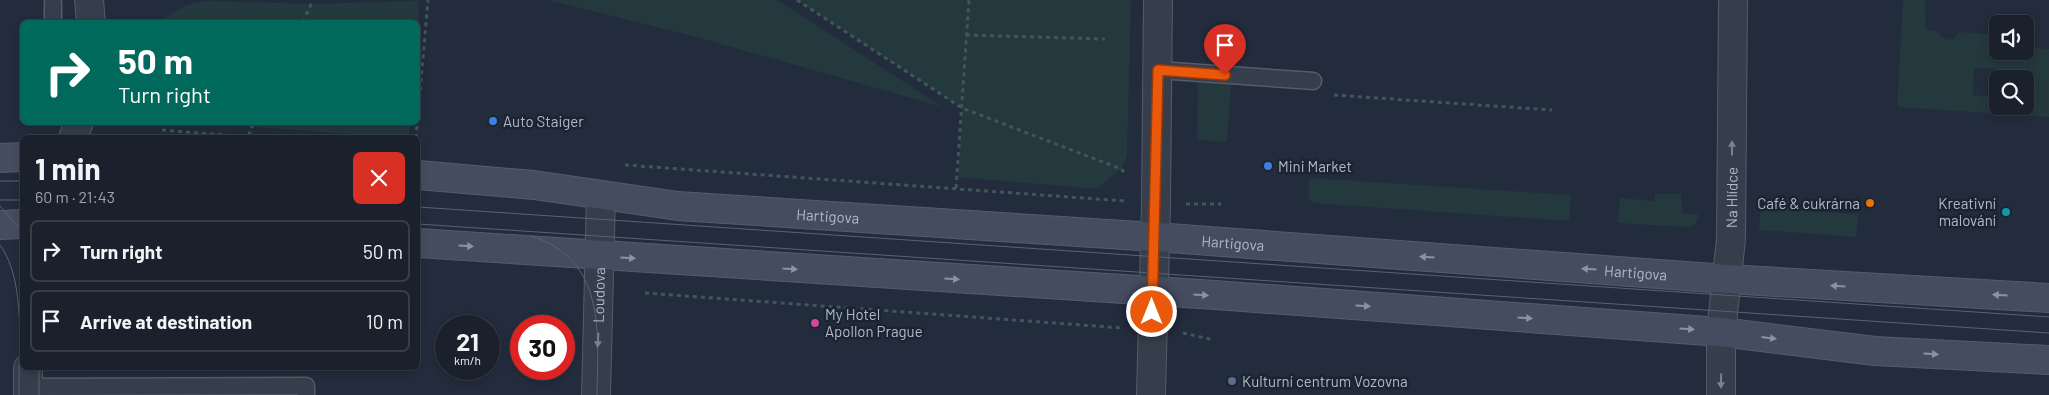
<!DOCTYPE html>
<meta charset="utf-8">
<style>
:root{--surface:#1a212d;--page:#232935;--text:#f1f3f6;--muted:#9fa3aa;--line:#383e49}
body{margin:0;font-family:Barlow,sans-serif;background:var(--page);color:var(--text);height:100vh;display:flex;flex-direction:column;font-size:19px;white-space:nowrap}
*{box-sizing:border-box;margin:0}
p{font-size:16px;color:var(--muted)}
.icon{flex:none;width:28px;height:28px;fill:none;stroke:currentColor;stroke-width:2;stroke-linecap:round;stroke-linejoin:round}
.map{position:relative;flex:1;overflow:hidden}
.sheet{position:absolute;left:20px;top:135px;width:400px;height:235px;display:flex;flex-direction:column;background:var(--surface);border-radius:8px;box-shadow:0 2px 8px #0003,0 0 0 1px var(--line)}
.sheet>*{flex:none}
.top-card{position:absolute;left:20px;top:20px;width:400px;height:105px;border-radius:8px;box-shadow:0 2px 8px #0003,0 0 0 1px var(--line);background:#00695c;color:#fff;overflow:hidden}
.buttons{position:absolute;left:1989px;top:15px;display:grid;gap:10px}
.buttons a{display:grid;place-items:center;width:45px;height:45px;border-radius:8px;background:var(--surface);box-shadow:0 2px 8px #0003,0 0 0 1px var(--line);font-size:25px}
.speed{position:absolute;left:435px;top:315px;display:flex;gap:10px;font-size:25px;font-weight:700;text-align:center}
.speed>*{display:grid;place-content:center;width:65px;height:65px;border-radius:50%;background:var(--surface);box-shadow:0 2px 8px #0003,0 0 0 1px var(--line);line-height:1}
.speed small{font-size:12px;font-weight:400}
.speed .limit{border:8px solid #d22;background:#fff;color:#111}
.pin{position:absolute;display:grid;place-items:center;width:42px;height:42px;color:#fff;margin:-51px -21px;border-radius:50% 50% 50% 0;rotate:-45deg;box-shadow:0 0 5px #0007}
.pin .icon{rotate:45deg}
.me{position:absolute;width:55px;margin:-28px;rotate:0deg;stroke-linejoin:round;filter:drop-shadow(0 0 4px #0008)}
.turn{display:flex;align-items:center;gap:18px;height:105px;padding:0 15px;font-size:22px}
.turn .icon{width:65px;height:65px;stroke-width:2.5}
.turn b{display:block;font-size:35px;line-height:42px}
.round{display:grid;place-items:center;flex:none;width:52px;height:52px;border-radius:8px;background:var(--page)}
.headline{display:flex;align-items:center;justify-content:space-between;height:85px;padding:0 15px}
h1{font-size:30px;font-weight:700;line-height:38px}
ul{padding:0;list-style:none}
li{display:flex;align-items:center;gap:15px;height:62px;margin:0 10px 8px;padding:0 5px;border:2px solid var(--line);border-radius:8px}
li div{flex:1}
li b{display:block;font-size:19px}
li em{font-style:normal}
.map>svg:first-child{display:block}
.green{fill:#24393d;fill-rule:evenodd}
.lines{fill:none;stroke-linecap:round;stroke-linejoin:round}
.service-casing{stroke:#545c6a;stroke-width:19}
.minor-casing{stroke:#545c6a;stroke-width:30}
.secondary-casing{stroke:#545c6a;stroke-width:30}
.path{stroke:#42565a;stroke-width:3;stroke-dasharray:4 4;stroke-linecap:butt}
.service{stroke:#363e4c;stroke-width:16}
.minor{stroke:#363e4c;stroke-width:28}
.secondary{stroke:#444d5f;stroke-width:28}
.tram{stroke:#586273;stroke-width:1}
.oneway{fill:#7a8290}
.oneway2{fill:#8b93a3}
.route-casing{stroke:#983908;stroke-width:12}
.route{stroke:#ea580c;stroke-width:9}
.shop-dot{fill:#3f7fe0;stroke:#1b2431;stroke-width:2}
.food-dot{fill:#e8710a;stroke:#1b2431;stroke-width:2}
.culture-dot{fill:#0f9aa8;stroke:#1b2431;stroke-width:2}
.hotel-dot{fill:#d1479c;stroke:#1b2431;stroke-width:2}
.service-dot{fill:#5c6f8a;stroke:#1b2431;stroke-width:2}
.labels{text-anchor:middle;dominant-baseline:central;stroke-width:5;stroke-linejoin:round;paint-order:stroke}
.poi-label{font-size:15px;fill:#b1b9c8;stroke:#1b2431;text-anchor:start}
.street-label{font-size:15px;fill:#b1b9c8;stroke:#1b2431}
</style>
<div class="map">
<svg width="2049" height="395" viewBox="0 0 2049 395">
<rect width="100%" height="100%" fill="#222c3c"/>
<!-- green -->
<g class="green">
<polygon points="548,0 777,0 943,107 693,36"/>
<polygon points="797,0 1131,0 1127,156 1121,169 1096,189 958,177 962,108"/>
<path d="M 1903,0 L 1925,0 L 1926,30 L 1938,31 C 1941,38 1946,41 1954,39 L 1959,32 L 1997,35 L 1998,51 L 2025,51 L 2025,47 L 2049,49 L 2049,117 L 1897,107 ZM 1974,68 L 2001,69 L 2001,79 L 2025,79 L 2025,106 L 1998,106 L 1997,97 L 1973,95 Z"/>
<polygon points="207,1 312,4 419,1 418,23 156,22 187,5"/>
<polygon points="1198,81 1231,82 1227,142 1197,140"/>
<polygon points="196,123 410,123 409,138"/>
<polygon points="1310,178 1571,195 1569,221 1314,203 1308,198"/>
<path d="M 1655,194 L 1681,194 L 1682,214 L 1698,214 C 1698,224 1693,227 1684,227 L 1618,223 L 1620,198 L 1654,201 Z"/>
<polygon points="1761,200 1790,200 1790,210 1858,214 1856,237 1759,230"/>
</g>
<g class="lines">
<!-- service casing -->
<g class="service-casing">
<g id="service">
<polyline points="53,3 53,22"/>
<polyline points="1158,70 1313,81"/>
<polyline points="28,387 306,386 306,395"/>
</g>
</g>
<!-- minor casing -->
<g class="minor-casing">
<g id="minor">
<polyline points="89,0 91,22"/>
<polyline points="73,138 79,122"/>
<polyline points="28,368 28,395"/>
<path id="s1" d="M 596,395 L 601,195"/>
<polyline points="1151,395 1156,204 1158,0"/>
<path id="s2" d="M 1721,395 L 1721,332 L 1731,239 L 1733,0"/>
</g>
</g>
<!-- secondary casing -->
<g class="secondary-casing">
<g id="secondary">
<polyline points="0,158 22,157"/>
<path id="s3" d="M 418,175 L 534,185 L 678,206 L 1155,237 L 1727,279 L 2049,298"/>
<polyline points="0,225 22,224"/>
<polyline points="418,243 1215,295 1721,332 1875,351 2049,360"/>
</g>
</g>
<!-- path -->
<g class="path">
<polyline points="797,0 962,108 1121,169 1124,172"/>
<polyline points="303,22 313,0"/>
<polyline points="966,35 1105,39"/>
<polyline points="1334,95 1552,110"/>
<polyline points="162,130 248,137 254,122"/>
<polyline points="248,137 260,138"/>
<polyline points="416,138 428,0"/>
<polyline points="625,165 1125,201"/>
<polyline points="956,188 969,0"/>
<polyline points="1186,204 1221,204"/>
<polyline points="645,293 1123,328"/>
<polyline points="1183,333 1214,340"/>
</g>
<!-- service -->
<use href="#service" class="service"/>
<!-- minor -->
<use href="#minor" class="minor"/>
<!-- secondary -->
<use href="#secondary" class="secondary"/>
<!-- tram -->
<g class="tram">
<polyline points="0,181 22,181"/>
<polyline points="0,200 22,200"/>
<polyline points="0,206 22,232"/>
<polyline points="418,207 2049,317"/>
<polyline points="418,224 2049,333"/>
<path d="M 531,236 C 606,259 598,332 597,395"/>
<path d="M 0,245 C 27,282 18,350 19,395"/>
<polyline points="20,287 22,265"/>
<polyline points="39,368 39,395"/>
</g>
</g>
<!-- one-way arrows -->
<defs><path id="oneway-solid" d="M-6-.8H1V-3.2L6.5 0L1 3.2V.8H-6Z" transform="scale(1.25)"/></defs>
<g class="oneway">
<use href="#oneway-solid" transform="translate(1732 148) rotate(-90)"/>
<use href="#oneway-solid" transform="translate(598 340) rotate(93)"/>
<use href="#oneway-solid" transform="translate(1721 381) rotate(91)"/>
</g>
<g class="oneway2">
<use href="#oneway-solid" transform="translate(466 246) rotate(4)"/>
<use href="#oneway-solid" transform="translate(1427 257) rotate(-176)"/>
<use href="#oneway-solid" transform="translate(628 258) rotate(4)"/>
<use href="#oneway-solid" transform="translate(790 269) rotate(4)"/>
<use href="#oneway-solid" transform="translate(1589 269) rotate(-176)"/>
<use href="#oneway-solid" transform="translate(952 279) rotate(4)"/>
<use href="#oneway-solid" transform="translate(1838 286) rotate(-177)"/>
<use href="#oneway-solid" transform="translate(1201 295) rotate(3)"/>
<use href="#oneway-solid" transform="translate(2000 295) rotate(-177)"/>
<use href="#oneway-solid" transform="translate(1363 306) rotate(4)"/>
<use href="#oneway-solid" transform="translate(1525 318) rotate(4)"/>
<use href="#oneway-solid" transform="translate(1687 329) rotate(4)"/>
<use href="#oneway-solid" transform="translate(1769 338) rotate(7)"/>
<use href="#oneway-solid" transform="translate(1931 354) rotate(3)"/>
</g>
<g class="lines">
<!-- route casing -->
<g class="route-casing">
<polyline id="route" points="1152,312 1158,70 1225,75"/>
</g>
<!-- route -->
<use href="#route" class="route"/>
</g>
<!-- markers -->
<g class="shop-dot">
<circle cx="493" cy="121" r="5"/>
<circle cx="1268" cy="166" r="5"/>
</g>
<circle class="food-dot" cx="1870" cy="203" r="5"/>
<circle class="culture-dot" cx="2006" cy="212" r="5"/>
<circle class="hotel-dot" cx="815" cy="323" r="5"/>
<circle class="service-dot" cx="1232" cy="381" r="5"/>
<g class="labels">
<!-- poi labels -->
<g class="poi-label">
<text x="503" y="121">Auto Staiger</text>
<text x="1278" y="166">Mini Market</text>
<text x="1860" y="203" text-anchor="end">Café &amp; cukrárna</text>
<text x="1996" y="203" text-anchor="end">Kreativní<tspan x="1996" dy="17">malování</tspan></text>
<text x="825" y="314">My Hotel<tspan x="825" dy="17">Apollon Prague</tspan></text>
<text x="1242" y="381">Kulturní centrum Vozovna</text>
</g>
<!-- street labels -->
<g class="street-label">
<text stroke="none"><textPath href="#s2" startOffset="198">Na Hlídce</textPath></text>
<text stroke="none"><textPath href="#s3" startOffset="412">Hartigova</textPath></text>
<text stroke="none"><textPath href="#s3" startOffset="818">Hartigova</textPath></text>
<text stroke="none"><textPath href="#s3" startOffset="1222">Hartigova</textPath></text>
<text stroke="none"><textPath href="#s1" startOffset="100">Loudova</textPath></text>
</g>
</g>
</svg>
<div class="buttons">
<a><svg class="icon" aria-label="sound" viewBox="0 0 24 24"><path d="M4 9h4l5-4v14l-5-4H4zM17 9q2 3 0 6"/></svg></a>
<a><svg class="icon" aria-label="search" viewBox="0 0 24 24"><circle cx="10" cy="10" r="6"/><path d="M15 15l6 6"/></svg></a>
</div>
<div class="speed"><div>21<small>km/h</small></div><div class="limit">30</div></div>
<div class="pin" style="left:1225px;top:75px;background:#d93025"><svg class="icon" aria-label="arrive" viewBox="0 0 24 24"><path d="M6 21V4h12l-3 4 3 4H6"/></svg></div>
<svg class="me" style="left:1152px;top:312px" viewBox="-20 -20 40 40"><circle r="17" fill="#ea580c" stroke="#fff" stroke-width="3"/><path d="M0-11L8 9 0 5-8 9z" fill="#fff"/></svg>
<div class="top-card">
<div class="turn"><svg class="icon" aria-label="right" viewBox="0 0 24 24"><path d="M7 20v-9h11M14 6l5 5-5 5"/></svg><div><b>50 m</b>Turn right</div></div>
</div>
<section class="sheet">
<div class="headline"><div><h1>1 min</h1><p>60 m · 21:43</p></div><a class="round" style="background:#d93025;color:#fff"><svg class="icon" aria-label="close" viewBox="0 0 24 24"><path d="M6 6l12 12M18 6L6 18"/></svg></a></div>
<ul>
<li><svg class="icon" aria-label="right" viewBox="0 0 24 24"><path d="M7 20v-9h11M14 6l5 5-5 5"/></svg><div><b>Turn right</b></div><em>50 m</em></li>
<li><svg class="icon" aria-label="arrive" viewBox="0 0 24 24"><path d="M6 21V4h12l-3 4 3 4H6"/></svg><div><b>Arrive at destination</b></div><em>10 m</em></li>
</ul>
</section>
</div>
